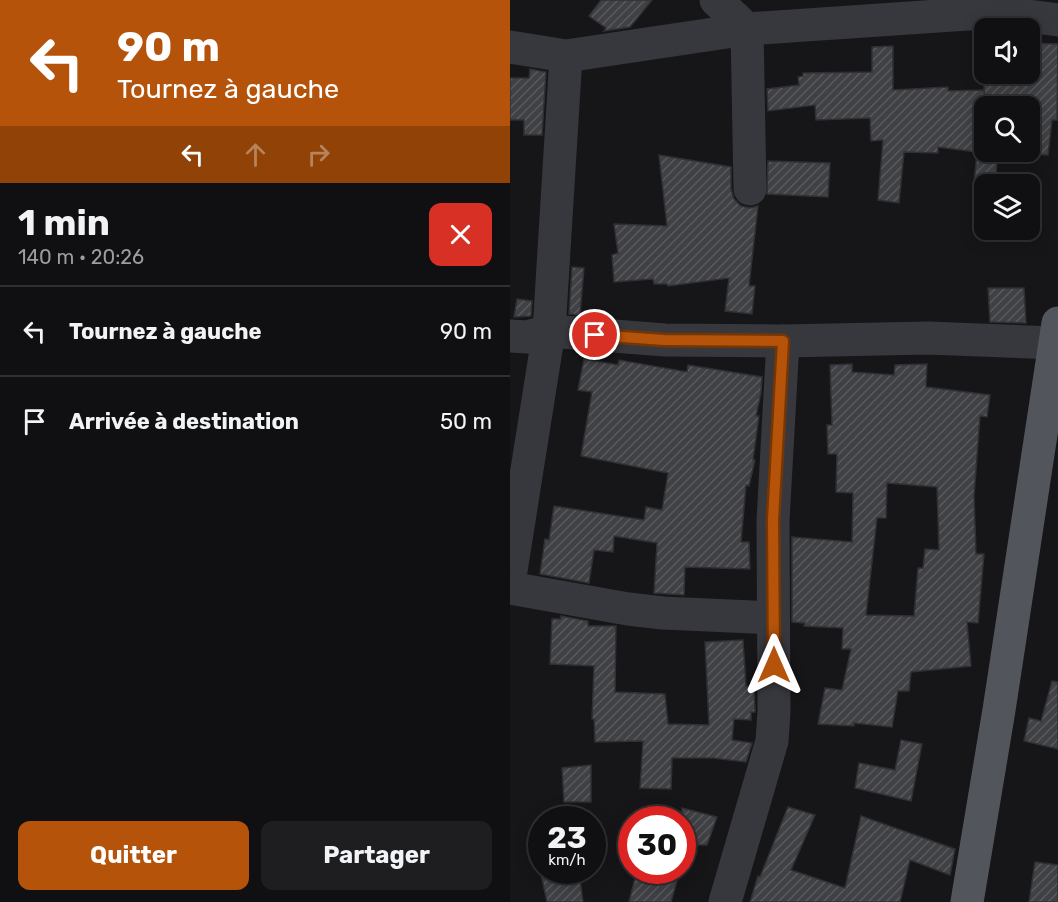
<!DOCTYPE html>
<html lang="fr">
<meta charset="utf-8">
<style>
:root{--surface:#101012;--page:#1e1e20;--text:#f1f3f6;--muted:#9c9d9f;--line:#303032;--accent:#b45309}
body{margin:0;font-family:Rubik,sans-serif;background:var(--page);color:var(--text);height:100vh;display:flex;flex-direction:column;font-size:22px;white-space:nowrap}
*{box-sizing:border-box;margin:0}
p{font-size:20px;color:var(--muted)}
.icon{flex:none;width:33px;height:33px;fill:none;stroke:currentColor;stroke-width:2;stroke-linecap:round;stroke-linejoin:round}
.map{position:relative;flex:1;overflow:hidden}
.side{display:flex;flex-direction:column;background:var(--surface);width:510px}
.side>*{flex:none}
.banner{background:#b45309;color:#fff;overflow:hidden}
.buttons{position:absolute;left:464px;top:18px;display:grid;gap:12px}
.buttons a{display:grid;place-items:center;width:66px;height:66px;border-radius:12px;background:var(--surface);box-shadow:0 3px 15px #0003,0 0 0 2px var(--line);font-size:30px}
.speed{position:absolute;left:18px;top:806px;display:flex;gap:12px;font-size:30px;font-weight:700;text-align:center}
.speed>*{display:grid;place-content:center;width:78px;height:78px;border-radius:50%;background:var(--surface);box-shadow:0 3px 15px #0003,0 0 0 2px var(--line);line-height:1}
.speed small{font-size:15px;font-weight:400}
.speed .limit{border:9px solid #d22;background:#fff;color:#111}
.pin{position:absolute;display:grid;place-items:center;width:51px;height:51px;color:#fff;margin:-26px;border:3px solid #fff;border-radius:50%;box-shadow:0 2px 6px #0007}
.me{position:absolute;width:66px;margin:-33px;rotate:0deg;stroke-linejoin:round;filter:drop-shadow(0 0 4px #0008)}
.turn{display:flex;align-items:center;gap:21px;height:126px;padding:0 18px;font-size:27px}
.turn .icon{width:78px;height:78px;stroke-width:2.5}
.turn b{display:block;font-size:42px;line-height:51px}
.lanes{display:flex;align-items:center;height:57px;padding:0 18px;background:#0003;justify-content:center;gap:30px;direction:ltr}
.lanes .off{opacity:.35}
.round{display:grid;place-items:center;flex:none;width:63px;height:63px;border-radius:12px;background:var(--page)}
.headline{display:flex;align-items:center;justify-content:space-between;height:102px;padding:0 18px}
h1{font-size:36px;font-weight:700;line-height:45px}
.button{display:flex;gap:12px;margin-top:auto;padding:12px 18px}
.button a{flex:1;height:69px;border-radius:12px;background:var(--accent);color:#fff;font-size:24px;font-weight:700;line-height:69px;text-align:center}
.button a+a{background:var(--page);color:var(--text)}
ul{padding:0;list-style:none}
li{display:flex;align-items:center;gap:18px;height:90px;padding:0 18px;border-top:2px solid var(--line)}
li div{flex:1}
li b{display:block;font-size:22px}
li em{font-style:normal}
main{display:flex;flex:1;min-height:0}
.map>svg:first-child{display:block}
.building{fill:url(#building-hatch);stroke:#303034;stroke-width:1.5;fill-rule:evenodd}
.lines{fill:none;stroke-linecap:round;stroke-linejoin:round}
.minor{stroke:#37383d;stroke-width:33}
.major{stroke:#53555c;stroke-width:33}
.route-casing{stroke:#753606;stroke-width:15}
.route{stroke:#b45309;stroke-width:10}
</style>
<main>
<section class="side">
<div class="banner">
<div class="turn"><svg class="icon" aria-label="left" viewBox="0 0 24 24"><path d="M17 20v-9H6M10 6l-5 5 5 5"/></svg><div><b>90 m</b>Tournez à gauche</div></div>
<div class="lanes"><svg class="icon" aria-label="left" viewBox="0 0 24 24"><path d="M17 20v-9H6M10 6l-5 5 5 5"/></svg><svg class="icon off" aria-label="ahead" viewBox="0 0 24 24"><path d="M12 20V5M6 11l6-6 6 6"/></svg><svg class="icon off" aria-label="right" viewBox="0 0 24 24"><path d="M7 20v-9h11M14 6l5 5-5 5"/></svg></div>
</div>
<div class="headline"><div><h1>1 min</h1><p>140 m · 20:26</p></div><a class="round" style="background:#d93025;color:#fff"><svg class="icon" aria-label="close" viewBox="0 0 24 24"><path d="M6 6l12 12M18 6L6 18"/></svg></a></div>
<ul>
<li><svg class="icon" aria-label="left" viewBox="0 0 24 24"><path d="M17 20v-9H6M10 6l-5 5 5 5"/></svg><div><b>Tournez à gauche</b></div><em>90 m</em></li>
<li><svg class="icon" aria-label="arrive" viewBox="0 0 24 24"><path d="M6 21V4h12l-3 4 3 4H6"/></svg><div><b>Arrivée à destination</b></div><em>50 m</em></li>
</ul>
<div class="button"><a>Quitter</a><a>Partager</a></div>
</section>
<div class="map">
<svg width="548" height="902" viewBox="0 0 548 902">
<defs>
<pattern id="building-hatch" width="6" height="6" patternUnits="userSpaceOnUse" patternTransform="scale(1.5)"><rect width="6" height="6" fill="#404145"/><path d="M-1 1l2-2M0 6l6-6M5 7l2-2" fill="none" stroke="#595a5e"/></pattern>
</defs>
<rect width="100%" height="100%" fill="#161618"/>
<!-- building -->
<g class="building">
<polygon points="91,0 142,0 120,27 94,31 96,28 79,16"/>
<polygon points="519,43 548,44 547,120 542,120 538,155 519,154 519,106 474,106 474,74 519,74"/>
<polygon points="383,46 383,90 438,87 438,91 474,90 474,152 488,152 485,184 464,184 467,152 428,147 428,153 394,152 389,203 368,200 373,140 361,141 360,118 306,120 305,105 258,111 257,89 289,85 288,77 293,76 293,73 362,72 362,47"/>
<polygon points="20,69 36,72 32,135 14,135 14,120 0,120 0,78 19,78"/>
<polygon points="149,155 221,167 221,189 224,199 231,206 240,208 248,206 239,286 245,286 242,314 215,311 219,278 158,286 157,284 144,284 143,279 104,282 102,255 108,253 104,224 157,226"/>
<polygon points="258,161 320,163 318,197 257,194"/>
<polygon points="62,267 74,268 70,315 59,314"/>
<polygon points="478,288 514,288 516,323 480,322"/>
<polygon points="7,299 22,301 21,316 4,317"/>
<polygon points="74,359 108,365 109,360 177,372 178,365 252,377 251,393 246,416 249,416 243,460 245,460 239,486 236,485 231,542 239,542 240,569 175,567 174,595 144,593 147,543 104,536 103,552 84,550 79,583 30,574 35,539 39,540 44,506 134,520 136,507 152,510 158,473 71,456 82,392 68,390"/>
<path d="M 342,364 L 342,372 L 384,375 L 385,365 L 417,364 L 416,387 L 480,395 L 477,417 L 470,416 L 464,496 L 466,554 L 474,554 L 468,623 L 457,622 L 461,666 L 401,672 L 399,691 L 388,691 L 382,727 L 344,723 L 344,726 L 308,724 L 315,688 L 332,690 L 341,649 L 332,649 L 333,628 L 294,626 L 295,623 L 282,622 L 282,537 L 342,542 L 343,493 L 326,492 L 327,454 L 318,454 L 317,425 L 322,425 L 320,365 ZM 377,483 L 427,487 L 429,550 L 415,549 L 413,568 L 408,568 L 404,616 L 356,615 L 367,518 L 376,518 Z"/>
<polygon points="51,616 78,621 78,626 106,626 105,692 155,694 158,724 199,725 195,642 233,640 236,686 244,686 245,712 241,712 241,720 224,719 222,740 242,743 236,762 203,758 162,758 161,789 130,788 133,741 85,742 84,719 82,719 84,666 40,664 42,619 51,619"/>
<polygon points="542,681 548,682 548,749 514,741 519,718 531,721"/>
<polygon points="391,740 412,744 401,801 345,788 349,763 385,770"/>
<polygon points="81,765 81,802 54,802 52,768"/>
<polygon points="278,807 305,815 281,870 335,888 351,816 445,849 440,875 400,860 390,902 240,902 248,876 250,877"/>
<polygon points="172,808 207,817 197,845 172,845"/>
<polygon points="525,862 548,865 548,902 519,902"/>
<polygon points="30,870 69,870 73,902 37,902"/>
<polygon points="127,870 170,870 161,902 119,902"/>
</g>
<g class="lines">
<!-- minor -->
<g class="minor">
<polyline points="206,0 237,29 240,189"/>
<polyline points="0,47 56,56 237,29 487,12 548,20"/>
<polyline points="0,336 17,337 39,331 155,340 273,341 418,338 545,343"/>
<polyline points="0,577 39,331 56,56"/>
<polyline points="0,588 118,609 153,613 263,618"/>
<polyline points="215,902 262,741 264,712 263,521 273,341"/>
</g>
<!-- major -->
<polyline class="major" points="457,902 489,710 548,323"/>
</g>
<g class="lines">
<!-- route casing -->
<g class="route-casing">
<polyline id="route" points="85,335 154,340 273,341 263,520 264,665"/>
</g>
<!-- route -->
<use href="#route" class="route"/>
</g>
</svg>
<div class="buttons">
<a><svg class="icon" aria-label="sound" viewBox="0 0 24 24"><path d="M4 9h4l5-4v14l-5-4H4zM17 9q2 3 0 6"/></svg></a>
<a><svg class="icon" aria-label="search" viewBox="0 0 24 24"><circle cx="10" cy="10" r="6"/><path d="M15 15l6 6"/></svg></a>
<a><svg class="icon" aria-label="layers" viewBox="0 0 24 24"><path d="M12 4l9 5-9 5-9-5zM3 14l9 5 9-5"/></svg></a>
</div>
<div class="speed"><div>23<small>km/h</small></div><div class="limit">30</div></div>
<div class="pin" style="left:85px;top:335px;background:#d93025"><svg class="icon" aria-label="arrive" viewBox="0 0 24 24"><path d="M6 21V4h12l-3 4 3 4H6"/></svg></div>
<svg class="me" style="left:264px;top:665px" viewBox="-20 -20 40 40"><path d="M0-17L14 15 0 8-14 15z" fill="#b45309" stroke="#fff" stroke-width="4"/></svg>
</div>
</main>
